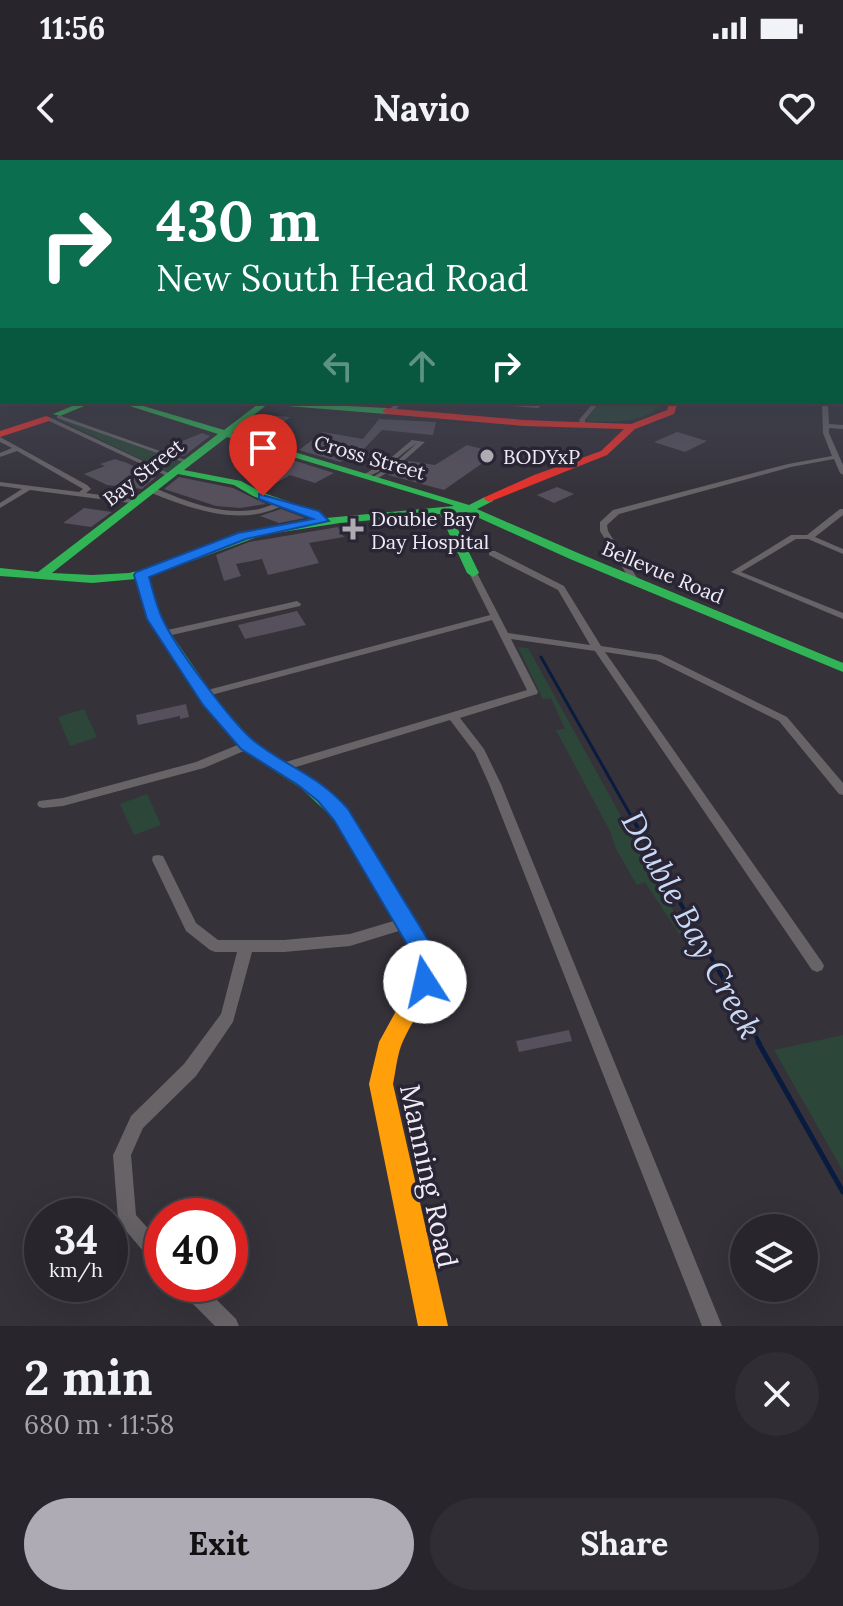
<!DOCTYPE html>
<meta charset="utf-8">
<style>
:root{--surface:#28262c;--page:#302e34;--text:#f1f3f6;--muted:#a5a5a9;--line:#444348;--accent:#aeabb4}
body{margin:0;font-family:Lora,serif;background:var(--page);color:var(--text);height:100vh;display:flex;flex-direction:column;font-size:30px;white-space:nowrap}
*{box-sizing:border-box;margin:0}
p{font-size:26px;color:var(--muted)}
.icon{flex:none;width:44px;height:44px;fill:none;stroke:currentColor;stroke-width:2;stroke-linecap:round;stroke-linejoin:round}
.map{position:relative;height:1166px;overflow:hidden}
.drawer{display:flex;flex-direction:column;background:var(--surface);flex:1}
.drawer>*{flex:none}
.guide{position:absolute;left:0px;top:0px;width:844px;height:244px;box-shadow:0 8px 32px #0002,0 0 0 2px var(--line);background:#0b6e4f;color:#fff;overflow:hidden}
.buttons{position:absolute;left:730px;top:1054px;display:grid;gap:16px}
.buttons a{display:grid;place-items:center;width:88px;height:88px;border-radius:50%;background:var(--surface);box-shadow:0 8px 32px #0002,0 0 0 2px var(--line);font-size:40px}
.speed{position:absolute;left:24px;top:1038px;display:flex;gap:16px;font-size:40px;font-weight:700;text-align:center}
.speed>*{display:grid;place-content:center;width:104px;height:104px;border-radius:50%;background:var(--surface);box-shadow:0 8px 32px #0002,0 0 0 2px var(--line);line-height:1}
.speed small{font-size:20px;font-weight:400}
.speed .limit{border:12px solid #d22;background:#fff;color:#111}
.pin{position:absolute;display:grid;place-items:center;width:68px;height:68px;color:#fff;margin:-82px -34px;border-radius:50% 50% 50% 0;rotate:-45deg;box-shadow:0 0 8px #0007}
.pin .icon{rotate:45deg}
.me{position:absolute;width:88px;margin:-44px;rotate:350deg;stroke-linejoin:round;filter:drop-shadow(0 0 6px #0008)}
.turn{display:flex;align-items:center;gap:28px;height:168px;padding:0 24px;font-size:36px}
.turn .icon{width:104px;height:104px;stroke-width:2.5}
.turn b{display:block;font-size:56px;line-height:68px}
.lanes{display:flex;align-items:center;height:76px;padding:0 24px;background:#0003;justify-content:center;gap:40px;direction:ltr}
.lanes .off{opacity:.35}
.round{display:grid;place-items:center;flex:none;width:84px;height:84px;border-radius:42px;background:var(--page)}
.summary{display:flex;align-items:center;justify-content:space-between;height:136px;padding:0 24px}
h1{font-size:48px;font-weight:700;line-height:60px}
.action{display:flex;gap:16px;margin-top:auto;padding:16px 24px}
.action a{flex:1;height:92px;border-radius:48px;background:var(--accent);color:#111;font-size:32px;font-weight:700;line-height:92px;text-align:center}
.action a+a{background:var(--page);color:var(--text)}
.status{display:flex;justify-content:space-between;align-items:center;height:56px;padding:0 40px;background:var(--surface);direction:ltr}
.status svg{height:22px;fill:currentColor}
header{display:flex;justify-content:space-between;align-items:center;height:104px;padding:0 24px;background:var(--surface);font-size:36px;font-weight:700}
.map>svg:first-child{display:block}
.green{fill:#2c4739}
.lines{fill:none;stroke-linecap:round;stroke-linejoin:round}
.stream-far2{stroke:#091b3e;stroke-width:3}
.stream-far1{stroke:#091b3e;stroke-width:4}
.stream{stroke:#091b3e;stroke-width:5}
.building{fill:#55505c}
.street{fill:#676367;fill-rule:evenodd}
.fast{fill:#30b455;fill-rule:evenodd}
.slow{fill:#ff9f0a;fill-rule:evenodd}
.jam{fill:#e5322d;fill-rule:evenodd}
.route{fill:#1a73e8;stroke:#114b97;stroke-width:2}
.poi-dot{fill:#aeabb4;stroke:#2a2534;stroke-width:3}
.labels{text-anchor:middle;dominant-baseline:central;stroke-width:7;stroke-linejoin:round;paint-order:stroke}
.far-poi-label{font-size:20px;fill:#efecf6;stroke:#2a2534;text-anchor:start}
.far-street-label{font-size:20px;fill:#efecf6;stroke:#2a2534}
.near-street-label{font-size:28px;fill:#efecf6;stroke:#2a2534}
.near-water-label{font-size:32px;font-style:italic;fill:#c9daf6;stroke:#2a2534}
</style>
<div class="status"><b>11:56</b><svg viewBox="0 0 49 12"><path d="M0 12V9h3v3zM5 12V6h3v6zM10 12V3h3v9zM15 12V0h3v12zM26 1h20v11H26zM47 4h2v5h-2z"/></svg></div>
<header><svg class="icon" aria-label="back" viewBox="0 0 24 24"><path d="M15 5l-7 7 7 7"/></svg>Navio<svg class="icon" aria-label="heart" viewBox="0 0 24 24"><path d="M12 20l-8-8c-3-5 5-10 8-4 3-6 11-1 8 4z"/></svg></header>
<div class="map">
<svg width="843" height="1166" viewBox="0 0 843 1166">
<rect width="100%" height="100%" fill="#35323a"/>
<!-- green -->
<g class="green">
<path d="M 600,242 L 661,242 L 661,243 C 647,265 609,261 586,261 Z"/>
<polygon points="58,259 60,259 183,302 167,312"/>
<polygon points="518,487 528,488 685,772 679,774 645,722 637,725 616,689 610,671 556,570 565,569 551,538 543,539"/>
<polygon points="84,549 97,577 70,586 58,557"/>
<polygon points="147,634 161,665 134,675 120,644"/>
<polygon points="843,875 843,1011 774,890"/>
</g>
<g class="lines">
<!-- stream-far2 -->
<polyline class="stream-far2" points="541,497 635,663"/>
<!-- stream-far1 -->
<polyline class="stream-far1" points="634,661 760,884"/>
<!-- stream -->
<polyline class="stream" points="758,882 843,1032"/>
</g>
<!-- building -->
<g class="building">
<polygon points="266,255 290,257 276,269 251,268"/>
<polygon points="379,259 436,262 433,275 382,270 358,295 355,292 340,302 299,290 323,272 363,279"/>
<polygon points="677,272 707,281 685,292 654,282"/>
<polygon points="202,273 210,276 184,296 163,289"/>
<polygon points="467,285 497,293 444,330 388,315 409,301 435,305"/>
<polygon points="250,287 289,299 334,313 315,323 290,315 264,330 253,324 278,312 262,307 267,303 233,300"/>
<polygon points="115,299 127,303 156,317 142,329 107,325 84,314 105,306 100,304"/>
<polygon points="179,317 233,328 266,344 240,348 216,346 164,329"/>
<polygon points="557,327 574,334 554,343 537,335"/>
<polygon points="84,348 112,352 91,367 63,363"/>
<polygon points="281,349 305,358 279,363 260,356"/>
<polygon points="338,367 344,377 309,383 319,403 268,415 262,399 236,404 241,416 224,421 216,395 249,382"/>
<polygon points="297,451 306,465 245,479 238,465"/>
<polygon points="186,544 189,557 180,559 180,556 138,565 136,555"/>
<polygon points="569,870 572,881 519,892 516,881"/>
</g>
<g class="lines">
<!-- street -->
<g class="street">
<rect x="842" y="170" width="1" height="2"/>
<rect x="0" y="196" width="2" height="4"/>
<polygon points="1,205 2,205 2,209 0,208"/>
<polygon points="397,242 403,242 394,251 390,251 390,249"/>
<polygon points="479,242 538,244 541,246 538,248 482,244"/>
<polygon points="594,242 600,242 585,260 586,266 582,266 579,260"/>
<polygon points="825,242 828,244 829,264 843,265 843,269 829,268 829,273 843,305 843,315 840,313 834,299 791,307 619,354 607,365 608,371 639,421 635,424 632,423 600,371 600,362 613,350 788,304 832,296 823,273 822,244"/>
<polygon points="57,256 61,256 191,302 186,303 57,258"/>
<polygon points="49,257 173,315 174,316 169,317 47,260 46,259"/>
<polygon points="0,277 87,325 91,329 86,333 138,340 142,342 138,344 30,330 0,348 0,343 22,329 0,326 0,322 79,332 83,329 17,291 0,297 0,293 12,288 0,282"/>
<path d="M 412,280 L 425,282 L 399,305 L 375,320 L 370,319 L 395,303 L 417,283 C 399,294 384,314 363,317 L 363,315 L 387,301 Z"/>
<path d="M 149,328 L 155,328 C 185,341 219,355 253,350 C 263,349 273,344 283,341 L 287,343 C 243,369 192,349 149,332 Z"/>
<polygon points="840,349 843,349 843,355 815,377 843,389 843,394 808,379 796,379 741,412 843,453 843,459 731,412 791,375 807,375"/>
<polygon points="489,391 495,391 564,426 601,486 661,495 787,557 843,623 843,635 839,634 779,561 656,500 605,492 822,802 824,806 822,810 817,812 812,810 595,491 511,479 538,532 537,534 460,558 484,589 501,624 722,1166 702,1166 489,624 475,593 450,560 283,611 277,607 279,604 527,530 492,460 204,537 199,534 200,532 490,455 469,413 473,410 477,413 508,473 590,485 558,430 489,395"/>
<polygon points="297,441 301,444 300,446 163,477 158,474 163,471"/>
<polygon points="247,581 251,582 253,585 251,588 204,608 63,646 43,648 39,647 37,644 39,641 63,638 196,602"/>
<polygon points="158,695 163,696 196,763 218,780 284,780 350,774 407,757 412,759 414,763 412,767 350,786 284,792 252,792 233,862 196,916 143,968 131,995 136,1055 162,1084 162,1107 155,1105 121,1065 118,1059 113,995 116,989 131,956 184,904 221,854 237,792 215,792 210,790 186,771 152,700 153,696"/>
<polygon points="177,1124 201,1124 236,1159 239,1166 215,1166 180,1131"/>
</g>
<!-- fast -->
<g class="fast">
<polygon points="82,242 94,242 60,256 53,254"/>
<path d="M 117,242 L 130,242 L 224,270 L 261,242 L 270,242 L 232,273 L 469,345 L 485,337 L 493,337 L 493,341 L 477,349 L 578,393 L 843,503 L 843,512 L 570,399 L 466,352 L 450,353 L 479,413 L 473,417 L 467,413 L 440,354 L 340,363 L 263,375 L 148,417 L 163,462 L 218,542 L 254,582 L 313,620 L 347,650 L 429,784 L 426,790 L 419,793 L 412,790 L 335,660 L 301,628 L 242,590 L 207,549 L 149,462 L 136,419 L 92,423 L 0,416 L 0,408 L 38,412 L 218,274 ZM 227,277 L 452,345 L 454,346 L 326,358 L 318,352 L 261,332 L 241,321 L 184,310 ZM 178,314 L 234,325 L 253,336 L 314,359 L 243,374 L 157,406 L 129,413 L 92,415 L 52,413 Z"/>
<polygon points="271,242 386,248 390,251 386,254 275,245"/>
</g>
<!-- slow -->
<path class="slow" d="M 419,775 L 426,778 C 447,821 420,844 403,881 C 397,894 396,910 393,924 L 448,1166 L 418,1166 L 369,924 L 379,882 L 412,822 L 414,802 L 409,784 L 412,778 Z"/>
<!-- jam -->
<g class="jam">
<rect x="0" y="183" width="2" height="4"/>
<rect x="842" y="186" width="1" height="4"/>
<rect x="842" y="204" width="1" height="4"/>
<polygon points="670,242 678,242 674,254 635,269 607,295 489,342 484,339 485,337 534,315 601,291 624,269 524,266 386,254 382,251 386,248 524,260 631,264 667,250"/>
<polygon points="46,256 49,257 49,261 0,277 0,271"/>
</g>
</g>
<!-- sky -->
<linearGradient id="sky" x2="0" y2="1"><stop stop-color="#1d1c20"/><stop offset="0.5" stop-color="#4b4f60"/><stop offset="1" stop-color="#4b4f60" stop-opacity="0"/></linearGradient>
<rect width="843" height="329" fill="url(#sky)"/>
<!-- route -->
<path class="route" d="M 259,334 L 319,351 L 329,361 L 246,379 L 149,417 C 153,431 156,445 162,458 C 174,485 231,562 254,581 C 288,608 316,613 348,649 L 433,788 C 438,802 440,816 434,829 L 425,833 L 417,829 L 411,791 L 334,660 L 318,641 L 298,625 L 241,589 L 203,545 L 147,459 L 134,415 L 136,412 L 238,373 L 313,359 L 259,339 Z"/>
<!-- markers -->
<g class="poi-dot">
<circle cx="487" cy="296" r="8"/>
<path d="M349 357h8v8h8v8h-8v8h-8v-8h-8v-8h8z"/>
</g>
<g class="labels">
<!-- far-poi labels -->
<g class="far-poi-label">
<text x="503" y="296">BODYxP</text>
<text x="371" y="358">Double Bay<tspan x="371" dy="23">Day Hospital</tspan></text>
</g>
<!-- far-street labels -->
<g class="far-street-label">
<text transform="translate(370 297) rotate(16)">Cross Street</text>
<text transform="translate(143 312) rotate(-38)">Bay Street</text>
<text transform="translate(663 412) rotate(23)">Bellevue Road</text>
</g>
<!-- near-street labels -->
<g class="near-street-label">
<text transform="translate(429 1016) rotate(78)">Manning Road</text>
</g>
<!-- near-water labels -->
<g class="near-water-label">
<text transform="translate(692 765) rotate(61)">Double Bay Creek</text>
</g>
</g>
</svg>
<div class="buttons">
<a><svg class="icon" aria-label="layers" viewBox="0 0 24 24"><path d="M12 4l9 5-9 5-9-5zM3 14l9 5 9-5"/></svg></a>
</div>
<div class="speed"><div>34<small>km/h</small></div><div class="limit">40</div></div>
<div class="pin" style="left:263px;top:336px;background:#d93025"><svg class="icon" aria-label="arrive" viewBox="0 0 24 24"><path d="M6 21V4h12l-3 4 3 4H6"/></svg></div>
<svg class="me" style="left:425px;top:822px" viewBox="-20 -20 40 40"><circle r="19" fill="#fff"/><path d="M0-13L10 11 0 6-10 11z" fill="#1a73e8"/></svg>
<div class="guide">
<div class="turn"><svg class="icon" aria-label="right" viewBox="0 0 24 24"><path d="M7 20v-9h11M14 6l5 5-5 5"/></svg><div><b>430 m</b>New South Head Road</div></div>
<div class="lanes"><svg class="icon off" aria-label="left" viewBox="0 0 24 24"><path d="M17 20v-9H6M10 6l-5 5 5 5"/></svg><svg class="icon off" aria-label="ahead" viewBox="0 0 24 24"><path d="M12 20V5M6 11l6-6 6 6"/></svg><svg class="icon" aria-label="right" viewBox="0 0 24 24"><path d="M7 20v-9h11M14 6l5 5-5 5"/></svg></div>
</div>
</div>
<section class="drawer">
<div class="summary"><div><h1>2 min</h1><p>680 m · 11:58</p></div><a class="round"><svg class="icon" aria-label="close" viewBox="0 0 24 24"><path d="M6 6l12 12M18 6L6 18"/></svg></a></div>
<div class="action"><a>Exit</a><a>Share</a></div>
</section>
